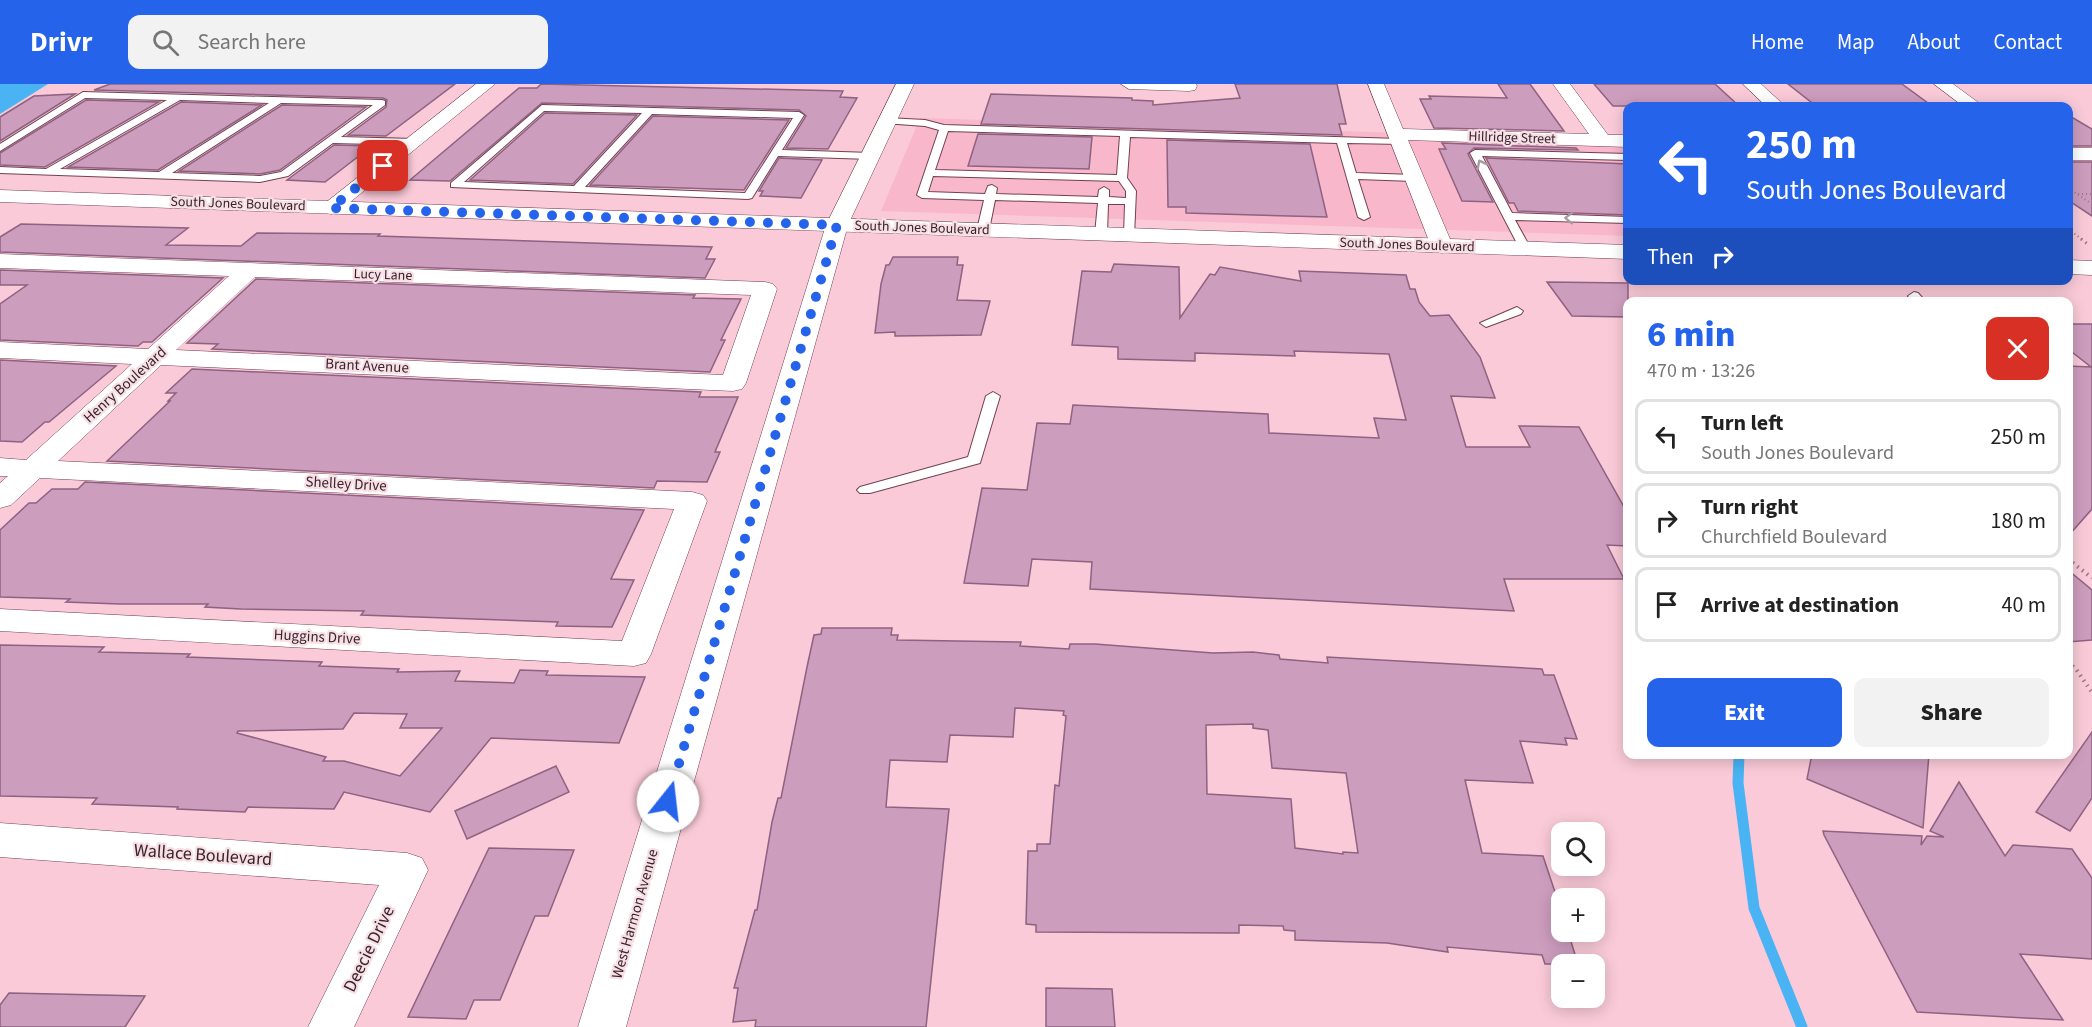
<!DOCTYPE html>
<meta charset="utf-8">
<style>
:root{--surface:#fff;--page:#f2f2f2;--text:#222;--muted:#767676;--line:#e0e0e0;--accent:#2563eb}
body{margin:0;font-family:"Source Sans 3",sans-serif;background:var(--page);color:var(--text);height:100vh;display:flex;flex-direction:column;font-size:22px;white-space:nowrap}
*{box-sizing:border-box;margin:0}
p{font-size:20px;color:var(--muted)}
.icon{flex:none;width:33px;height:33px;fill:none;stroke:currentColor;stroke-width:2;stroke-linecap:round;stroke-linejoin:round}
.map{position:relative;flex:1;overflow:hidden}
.details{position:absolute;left:1623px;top:213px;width:450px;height:462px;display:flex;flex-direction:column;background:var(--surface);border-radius:12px;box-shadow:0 3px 15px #0003}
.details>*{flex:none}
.top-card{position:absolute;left:1623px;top:18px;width:450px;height:183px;border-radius:12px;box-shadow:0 3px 15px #0003;background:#2563eb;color:#fff;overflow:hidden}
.buttons{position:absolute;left:1551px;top:738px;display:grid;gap:12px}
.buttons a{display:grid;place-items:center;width:54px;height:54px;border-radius:12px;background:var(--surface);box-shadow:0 3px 15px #0003;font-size:30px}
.pin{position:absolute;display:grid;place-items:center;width:51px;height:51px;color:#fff;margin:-26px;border-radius:12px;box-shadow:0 3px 9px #0006}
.me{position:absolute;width:66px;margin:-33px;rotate:16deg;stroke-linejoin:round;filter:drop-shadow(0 0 4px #0008)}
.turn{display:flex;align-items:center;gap:21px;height:126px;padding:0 24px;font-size:27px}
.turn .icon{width:78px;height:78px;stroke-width:2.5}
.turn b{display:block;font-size:42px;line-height:51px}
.then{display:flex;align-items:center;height:57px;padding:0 24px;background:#0003;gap:12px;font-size:22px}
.round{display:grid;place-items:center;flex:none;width:63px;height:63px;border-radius:12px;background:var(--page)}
.head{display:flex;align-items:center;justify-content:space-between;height:102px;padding:0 24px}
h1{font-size:36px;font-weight:800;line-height:45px;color:var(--accent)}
.cta{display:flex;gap:12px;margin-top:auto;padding:12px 24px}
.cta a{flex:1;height:69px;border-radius:12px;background:var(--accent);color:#fff;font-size:24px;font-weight:800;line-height:69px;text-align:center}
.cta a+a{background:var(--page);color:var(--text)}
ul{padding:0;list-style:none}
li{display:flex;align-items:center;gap:18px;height:75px;margin:0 12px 9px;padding:0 12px;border:3px solid var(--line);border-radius:12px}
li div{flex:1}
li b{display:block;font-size:22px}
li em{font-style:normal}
header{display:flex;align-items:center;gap:36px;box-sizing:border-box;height:84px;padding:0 30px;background:var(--accent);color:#fff}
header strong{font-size:28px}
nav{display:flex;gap:33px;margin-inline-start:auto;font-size:21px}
.search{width:420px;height:54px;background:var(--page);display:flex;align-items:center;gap:15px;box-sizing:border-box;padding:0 21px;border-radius:12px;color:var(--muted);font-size:22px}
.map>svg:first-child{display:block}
.built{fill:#f9b7cb}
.water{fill:#49b3f3}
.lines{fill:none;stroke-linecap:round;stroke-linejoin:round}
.stream{stroke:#49b3f3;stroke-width:11}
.building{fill:#cd9dbe;stroke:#8e6280;stroke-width:1.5;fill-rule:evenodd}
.service-casing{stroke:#724151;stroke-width:2}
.minor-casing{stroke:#724151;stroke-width:1}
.secondary-casing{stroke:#724151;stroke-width:1}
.primary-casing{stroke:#724151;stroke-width:1}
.path-far2{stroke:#9b7883;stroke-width:2;stroke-dasharray:1 3;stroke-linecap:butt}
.path-far1{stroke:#9b7883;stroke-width:3;stroke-dasharray:1.5 4;stroke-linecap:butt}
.path{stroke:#9b7883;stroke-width:4;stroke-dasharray:1.5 4.5;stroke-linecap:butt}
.service{fill:#fff;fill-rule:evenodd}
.minor{fill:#fff;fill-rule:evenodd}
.secondary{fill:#fff;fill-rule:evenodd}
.primary{fill:#fff;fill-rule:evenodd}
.oneway{stroke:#a69ca0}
.route{stroke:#2563eb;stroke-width:10;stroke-dasharray:0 18}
.labels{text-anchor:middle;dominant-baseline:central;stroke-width:4.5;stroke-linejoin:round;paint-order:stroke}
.far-street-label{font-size:14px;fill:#3a242b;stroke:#f7dfe6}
.street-label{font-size:15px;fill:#3a242b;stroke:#f7dfe6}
.near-street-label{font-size:18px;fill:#3a242b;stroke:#f7dfe6}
</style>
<header>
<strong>Drivr</strong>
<div class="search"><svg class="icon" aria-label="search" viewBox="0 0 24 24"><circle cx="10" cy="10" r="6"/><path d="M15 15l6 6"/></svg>Search here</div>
<nav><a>Home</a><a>Map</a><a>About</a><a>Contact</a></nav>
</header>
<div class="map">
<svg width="2092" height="943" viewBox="0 0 2092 943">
<rect width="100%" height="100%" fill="#facad8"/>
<!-- built -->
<polygon class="built" points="920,34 1375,48 1627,60 1627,152 881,127"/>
<!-- water -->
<polygon class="water" points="0,0 48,0 0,30"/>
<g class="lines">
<!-- stream -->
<polyline class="stream" points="1739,670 1738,699 1754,824 1802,943"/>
</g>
<!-- building -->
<g class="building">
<polygon points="110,0 455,0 386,52 348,51 386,23 387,16 383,14 94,6"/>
<polygon points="541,0 843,7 840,13 857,14 828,65 786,64 806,32 799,26 542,19 450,97 410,96 519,4 537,4"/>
<polygon points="1235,0 1337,0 1346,40 1339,40 1342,51 981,40 991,10 1132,14 1132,16 1153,17 1153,21 1240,14"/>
<polygon points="1498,0 1530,0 1564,47 1434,44 1420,15 1431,15 1429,12 1507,14"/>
<polygon points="1594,0 1715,0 1739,22 1613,22"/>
<polygon points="1788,0 1902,0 1932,22 1816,22"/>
<polygon points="75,10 0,57 0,33 34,12"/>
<polygon points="86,16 159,18 45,83 0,81 0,69"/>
<polygon points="181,18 262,21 158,86 68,83"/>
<polygon points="282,21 366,23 280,86 260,90 179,87"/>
<polygon points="545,29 637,31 573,100 470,96"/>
<polygon points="2068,31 2092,45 2092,62 2068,62"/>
<polygon points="653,32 789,36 744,106 590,101"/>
<polygon points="978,50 1092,53 1089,85 968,82"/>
<polygon points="1167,56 1310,60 1327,133 1186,129 1186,123 1168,123"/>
<polygon points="1442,59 1576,64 1578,66 1474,64 1468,70 1493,118 1462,117 1439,65 1446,65"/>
<polygon points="334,61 372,62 325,98 287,96"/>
<polygon points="779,74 822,76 801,114 760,112 763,107 759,107"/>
<polygon points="1486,74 1628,80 1628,131 1518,127 1514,119 1509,119"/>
<polygon points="2068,78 2092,78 2092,132 2068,116"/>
<polygon points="21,140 188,144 166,161 241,162 257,149 380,150 378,152 712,163 706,175 715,175 705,194 0,168 0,153"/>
<polygon points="893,173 958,173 957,181 963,181 957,216 990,217 981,251 895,252 895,248 875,249 881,200 886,181 889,181"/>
<polygon points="1114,180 1179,183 1180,234 1210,190 1215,191 1220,183 1301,197 1299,187 1406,191 1410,205 1415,205 1419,218 1430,232 1449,231 1480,273 1495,314 1451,312 1466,363 1530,363 1519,342 1579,343 1628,430 1628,462 1607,461 1624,495 1504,495 1514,527 1090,505 1092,478 1032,475 1028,502 964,499 982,404 1027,406 1037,339 1070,340 1073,321 1268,330 1269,349 1379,354 1374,334 1406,336 1389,270 1294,267 1295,272 1195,269 1195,277 1118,275 1118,263 1072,261 1082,187 1111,188"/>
<polygon points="0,186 223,194 152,258 143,258 138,262 0,256 0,220 27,201 0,201"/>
<polygon points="256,195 695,211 693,214 741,215 721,256 725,256 710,288 212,265 218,260 187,259"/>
<polygon points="1547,198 1628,199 1628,233 1572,232"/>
<polygon points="2068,240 2092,240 2092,425 2069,451 2068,282 2091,283 2068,265"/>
<polygon points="0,276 116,282 49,338 45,338 22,358 0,357"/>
<polygon points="192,285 701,308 699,313 738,313 715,368 720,368 707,398 657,397 654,404 107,377 170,317 168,317 176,309 166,309"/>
<polygon points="85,398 644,426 611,495 634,496 612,543 556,542 558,538 361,531 364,527 241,525 205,523 208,520 120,520 66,518 70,515 0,513 0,446 29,419 36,419 52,405 78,405"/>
<polygon points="2068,486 2092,506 2092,556 2068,558"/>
<path d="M 822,544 L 892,544 L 891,551 L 898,551 L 897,556 L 1021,558 L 1020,562 L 1069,565 L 1070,560 L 1095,560 L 1213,569 L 1253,568 L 1279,571 L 1280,575 L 1328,579 L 1327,573 L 1542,585 L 1544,591 L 1554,591 L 1577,655 L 1565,654 L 1567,661 L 1520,657 L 1533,699 L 1465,696 L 1482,769 L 1543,772 L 1562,829 L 1562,848 L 1568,848 L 1578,880 L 1545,880 L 1542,871 L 1447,863 L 1448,868 L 1387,859 L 1295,856 L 1295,847 L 1284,846 L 1283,842 L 1239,841 L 1239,849 L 1036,848 L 1036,841 L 1026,840 L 1028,767 L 1037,767 L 1037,760 L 1050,760 L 1055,701 L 1059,702 L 1066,632 L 1063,631 L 1064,627 L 1015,624 L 1013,653 L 950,651 L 947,678 L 890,676 L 886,723 L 949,725 L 926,943 L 755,943 L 756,936 L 733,938 L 738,904 L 734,904 L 755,826 L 757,826 L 772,738 L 778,714 L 781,714 L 807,583 L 814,551 L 821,550 ZM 1253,640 L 1253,644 L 1268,646 L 1272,684 L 1346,689 L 1358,769 L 1343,768 L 1343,770 L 1295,764 L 1291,715 L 1207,710 L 1206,641 Z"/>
<path d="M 0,561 L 104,563 L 99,568 L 190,570 L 187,573 L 322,578 L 319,582 L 399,585 L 397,588 L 460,587 L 455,597 L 514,599 L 520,586 L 548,587 L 546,591 L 645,593 L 619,659 L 491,654 L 430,728 L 344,708 L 334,725 L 248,723 L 245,728 L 177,725 L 178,723 L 92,720 L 97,714 L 0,712 ZM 354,629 L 407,630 L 400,644 L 442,644 L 400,692 L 344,677 L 323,677 L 326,673 L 237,649 L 238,647 L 343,645 Z"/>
<polygon points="2092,648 2092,714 2070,747 2036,728"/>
<polygon points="1812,670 1929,670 1923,744 1807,695"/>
<polygon points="556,682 569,708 467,755 455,727"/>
<polygon points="1959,698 2005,772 2013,761 2072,765 2092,794 2092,875 2020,870 2063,936 1917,928 1824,751 1823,747 1922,752 1921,761 1927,752 1944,753 1930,747"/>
<polygon points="489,764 574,766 548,832 535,832 500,916 474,916 466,935 408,933"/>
<polygon points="1046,904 1112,905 1115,943 1046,943"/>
<polygon points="9,909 145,912 125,943 0,943 0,921"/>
</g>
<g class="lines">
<!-- service casing -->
<g class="service-casing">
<g id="service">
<path d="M 83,8 L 382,16 L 385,17 L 385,21 L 341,53 L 414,55 L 419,58 L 414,61 L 333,59 L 288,92 L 260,98 L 0,89 L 0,83 L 46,85 L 167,16 L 85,14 L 0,67 L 0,60 ZM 180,16 L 269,19 L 159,88 L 60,85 ZM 281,19 L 373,21 L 281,88 L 260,92 L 172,89 Z"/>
<path d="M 542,21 L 799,28 L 804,31 L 782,66 L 871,69 L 876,72 L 871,75 L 778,72 L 752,114 L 748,115 L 451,103 L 451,99 ZM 544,27 L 642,29 L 574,102 L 464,98 ZM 652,30 L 793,34 L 745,109 L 585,103 Z"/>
<path d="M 887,34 L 925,36 L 944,41 L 1400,55 L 1403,56 L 1403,60 L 1347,59 L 1356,89 L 1414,91 L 1419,94 L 1414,97 L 1358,95 L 1370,133 L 1364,136 L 1358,133 L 1337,59 L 1130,53 L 1127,94 L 1136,107 L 1134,153 L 1126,153 L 1124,151 L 1125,120 L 1108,120 L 1107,150 L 1101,153 L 1095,150 L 1098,119 L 995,116 L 989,146 L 983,149 L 977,146 L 984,116 L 922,114 L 917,111 L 939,46 L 925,42 L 884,39 L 882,37 ZM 948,47 L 1120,52 L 1117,91 L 935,86 ZM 933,92 L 1119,97 L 1126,107 L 1126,114 L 1109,113 L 1109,106 L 1104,103 L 1099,106 L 1098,113 L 996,110 L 997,104 L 992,101 L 988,102 L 985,110 L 928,108 Z"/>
<polygon points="1475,66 1628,70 1628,76 1482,72 1512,129 1628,133 1628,139 1515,136 1531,165 1525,168 1521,167 1470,69"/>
<polygon points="1914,208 1918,209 1926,218 1913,218 1908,212"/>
<polygon points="1517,223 1523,227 1521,230 1486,243 1480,239"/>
<polygon points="993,308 1000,312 980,379 870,409 860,409 857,406 860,403 968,373 986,312"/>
</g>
</g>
<!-- minor casing -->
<g class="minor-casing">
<g id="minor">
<polygon points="476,0 495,0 338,128 331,130 324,128 321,124 324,120"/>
<polygon points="1121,0 1196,0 1197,2 1195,6 1189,7 1129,5"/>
<polygon points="1368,0 1384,0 1403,45 1589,50 1553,0 1570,0 1608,51 1628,51 1628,63 1408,56 1453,162 1450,167 1442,169 1434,167 1431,162"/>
<polygon points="1743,0 1761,0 1785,22 1766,22"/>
<polygon points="1934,0 1953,0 1983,22 1963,22"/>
<rect x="2068" y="64" width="24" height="12"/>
<path d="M 0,170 L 765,198 L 773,200 L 777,205 L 746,299 L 742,305 L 733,307 L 161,281 L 58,377 L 692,408 L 703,411 L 707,417 L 651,570 L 646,579 L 634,582 L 0,547 L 0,525 L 622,557 L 674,425 L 40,394 L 11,421 L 0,424 L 0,399 L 8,392 L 0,392 L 0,374 L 26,376 L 132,280 L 0,274 L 0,258 L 148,265 L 229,192 L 0,184 ZM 255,193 L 751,211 L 723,291 L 176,266 Z"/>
<polygon points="0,739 407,769 422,774 428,786 354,943 308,943 379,801 0,773"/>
</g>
</g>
<!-- secondary casing -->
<g class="secondary-casing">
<polygon id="secondary" points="896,0 914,0 848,141 626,943 578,943 826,141"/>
</g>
<!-- primary casing -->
<g class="primary-casing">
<g id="primary">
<polygon points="0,106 1628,161 1628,175 0,118"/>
<polygon points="2068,176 2092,177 2092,191 2068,190"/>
</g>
</g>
<!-- path-far2 -->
<g class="path-far2">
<polyline points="2068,104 2092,120"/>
<polyline points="2078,110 2092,110"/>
<polyline points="2068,145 2083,156"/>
</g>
<!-- path-far1 -->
<polyline class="path-far1" points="2081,155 2089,161"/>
<!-- path -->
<g class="path">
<polyline points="2068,475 2092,494"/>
<polyline points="2068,578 2076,585 2091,607"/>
</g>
<!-- service -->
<use href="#service" class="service"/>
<!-- minor -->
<use href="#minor" class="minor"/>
<!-- secondary -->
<use href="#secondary" class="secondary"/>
<!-- primary -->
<use href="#primary" class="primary"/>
</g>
<!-- one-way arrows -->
<defs><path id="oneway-chevron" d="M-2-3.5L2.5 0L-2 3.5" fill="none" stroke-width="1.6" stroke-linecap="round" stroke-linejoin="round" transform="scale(1.5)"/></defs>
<g class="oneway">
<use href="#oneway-chevron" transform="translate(1481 80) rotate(-117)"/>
<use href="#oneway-chevron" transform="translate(1569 134) rotate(-178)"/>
</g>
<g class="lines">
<!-- route -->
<polyline class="route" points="383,82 331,124 837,141 668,717"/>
</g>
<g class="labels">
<!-- far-street labels -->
<g class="far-street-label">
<text transform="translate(1512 54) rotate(2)">Hillridge Street</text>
<text transform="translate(238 120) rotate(2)">South Jones Boulevard</text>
<text transform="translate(922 144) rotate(2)">South Jones Boulevard</text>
<text transform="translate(1407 161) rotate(2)">South Jones Boulevard</text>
<text transform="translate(383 191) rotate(2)">Lucy Lane</text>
</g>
<!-- street labels -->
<g class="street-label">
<text transform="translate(367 282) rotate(3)">Brant Avenue</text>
<text transform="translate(125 301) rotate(-42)">Henry Boulevard</text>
<text transform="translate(346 400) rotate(3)">Shelley Drive</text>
<text transform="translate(317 553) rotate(3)">Huggins Drive</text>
<text transform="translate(635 830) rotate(-74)">West Harmon Avenue</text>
</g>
<!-- near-street labels -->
<g class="near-street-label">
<text transform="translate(203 771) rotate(4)">Wallace Boulevard</text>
<text transform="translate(369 865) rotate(-64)">Deecie Drive</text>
</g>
</g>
</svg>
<div class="buttons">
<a><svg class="icon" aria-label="search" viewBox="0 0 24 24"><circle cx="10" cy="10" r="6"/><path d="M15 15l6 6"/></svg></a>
<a>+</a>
<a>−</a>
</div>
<div class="pin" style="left:383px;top:82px;background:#d93025"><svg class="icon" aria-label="arrive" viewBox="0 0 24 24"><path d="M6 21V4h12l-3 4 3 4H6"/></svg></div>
<svg class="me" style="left:668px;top:717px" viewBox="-20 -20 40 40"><circle r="19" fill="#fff"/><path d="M0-13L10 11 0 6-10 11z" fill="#2563eb"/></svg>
<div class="top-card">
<div class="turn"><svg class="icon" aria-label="left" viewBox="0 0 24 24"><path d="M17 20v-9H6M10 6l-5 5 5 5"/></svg><div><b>250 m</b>South Jones Boulevard</div></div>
<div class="then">Then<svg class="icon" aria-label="right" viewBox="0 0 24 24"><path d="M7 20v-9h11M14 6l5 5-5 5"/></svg></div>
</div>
<section class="details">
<div class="head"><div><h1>6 min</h1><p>470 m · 13:26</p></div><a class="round" style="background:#d93025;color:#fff"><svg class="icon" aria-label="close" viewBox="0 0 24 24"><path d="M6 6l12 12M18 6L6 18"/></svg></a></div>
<ul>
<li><svg class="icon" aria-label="left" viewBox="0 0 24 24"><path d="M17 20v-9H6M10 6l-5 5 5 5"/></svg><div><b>Turn left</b><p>South Jones Boulevard</p></div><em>250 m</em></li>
<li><svg class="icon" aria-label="right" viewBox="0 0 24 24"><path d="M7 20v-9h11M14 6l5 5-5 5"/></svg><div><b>Turn right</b><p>Churchfield Boulevard</p></div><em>180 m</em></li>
<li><svg class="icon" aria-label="arrive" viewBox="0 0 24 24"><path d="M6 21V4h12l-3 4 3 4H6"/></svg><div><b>Arrive at destination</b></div><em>40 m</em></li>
</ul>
<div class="cta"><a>Exit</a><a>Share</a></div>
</section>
</div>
